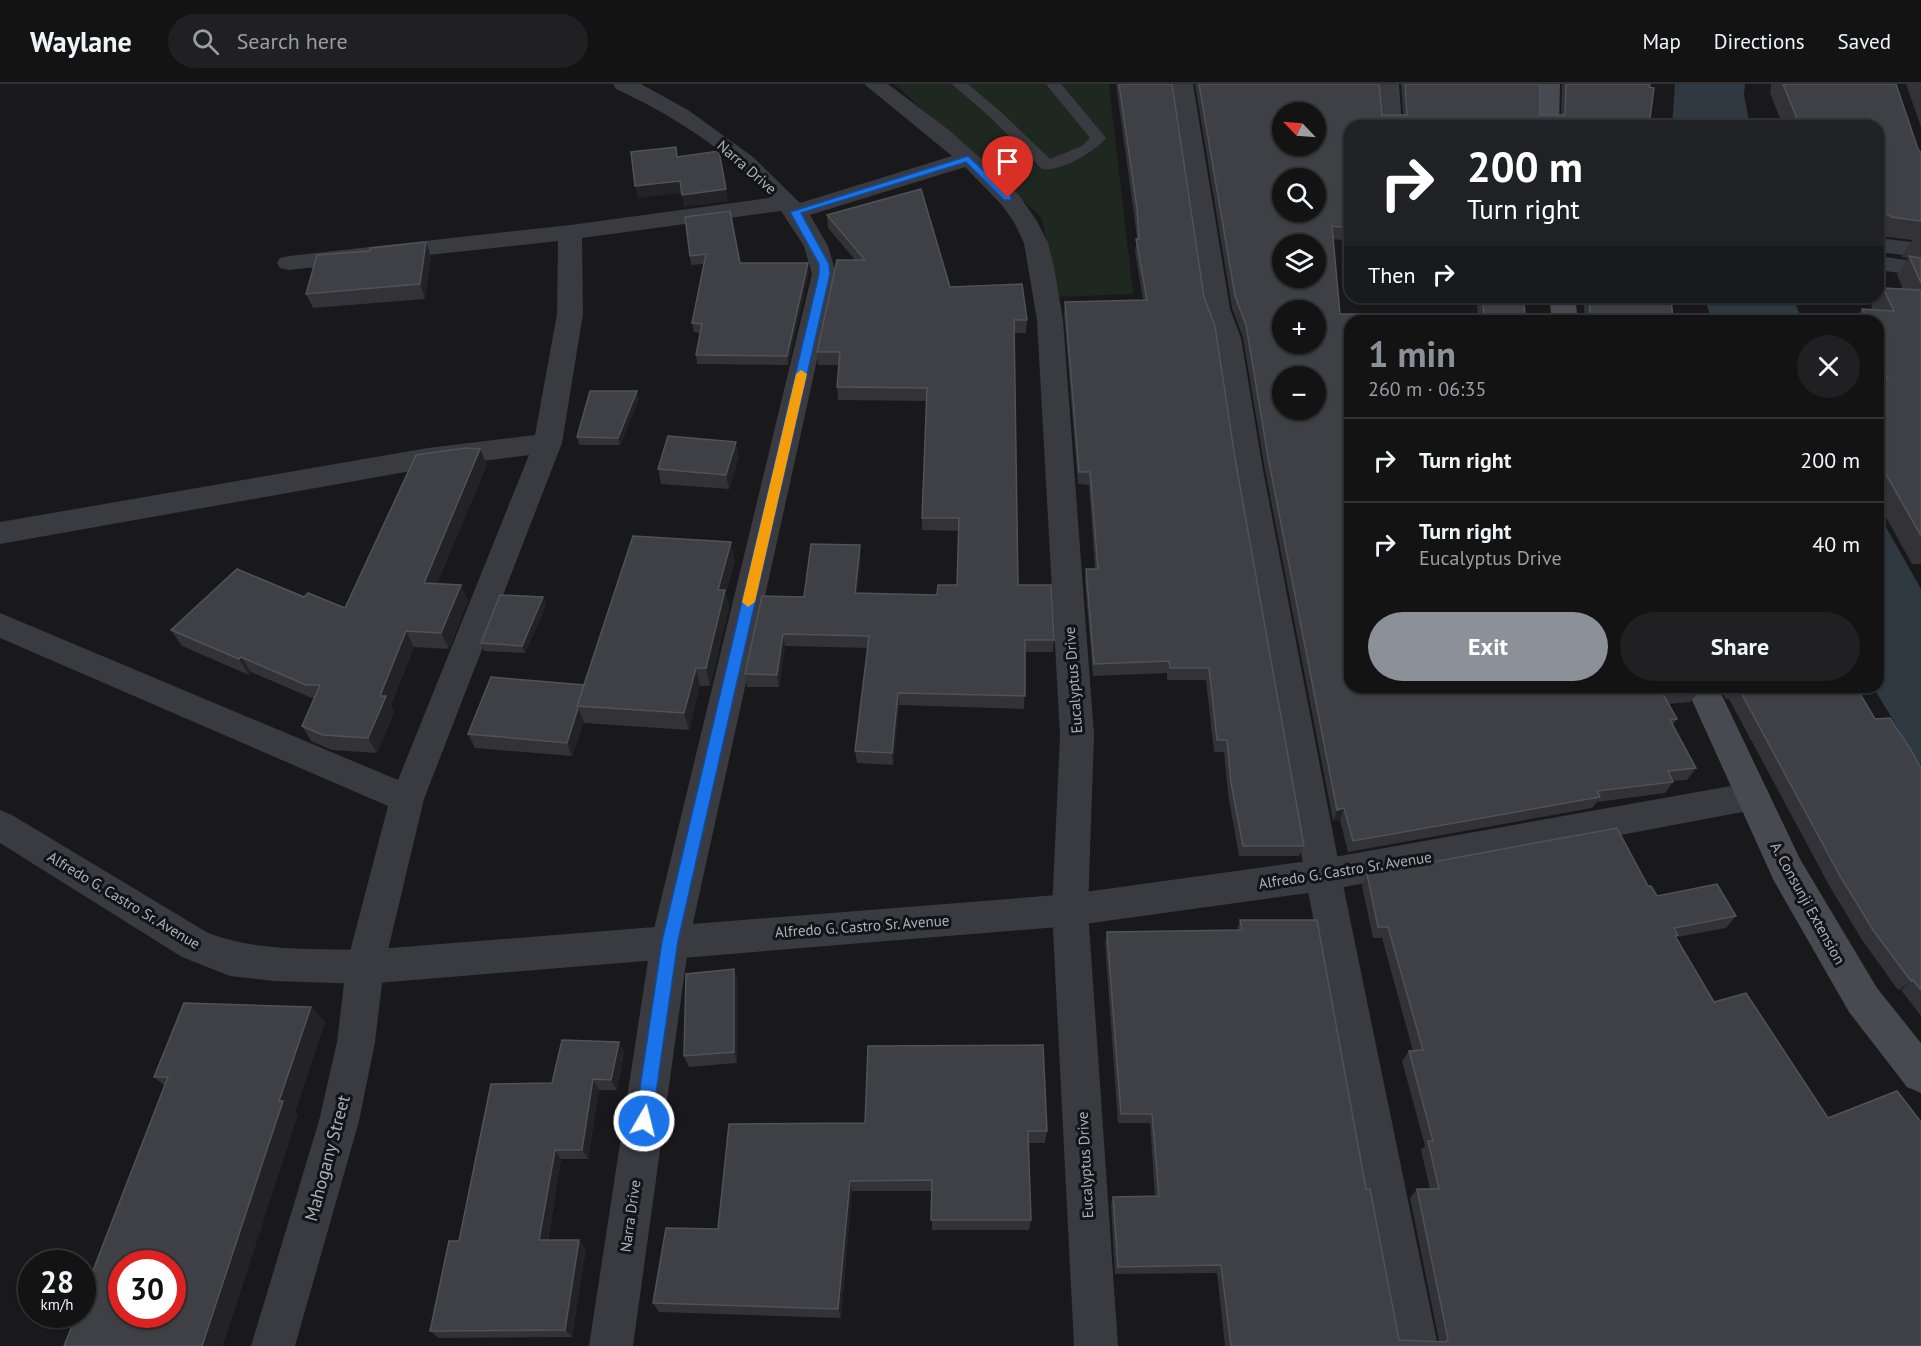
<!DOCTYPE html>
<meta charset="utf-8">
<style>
:root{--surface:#131314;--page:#202022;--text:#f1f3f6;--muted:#9d9ea0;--line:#323234;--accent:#8c9099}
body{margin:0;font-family:"PT Sans",sans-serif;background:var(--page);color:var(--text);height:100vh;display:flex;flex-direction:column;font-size:22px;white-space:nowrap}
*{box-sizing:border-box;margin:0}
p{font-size:20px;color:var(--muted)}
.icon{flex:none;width:33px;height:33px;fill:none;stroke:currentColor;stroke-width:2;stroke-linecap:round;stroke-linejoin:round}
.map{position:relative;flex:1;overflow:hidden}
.drawer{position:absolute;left:1344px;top:231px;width:540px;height:378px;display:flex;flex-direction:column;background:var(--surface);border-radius:18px;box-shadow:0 2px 4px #0004,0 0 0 2px var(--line)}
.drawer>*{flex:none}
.hud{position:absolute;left:1344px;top:36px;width:540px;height:183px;border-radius:18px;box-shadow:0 2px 4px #0004,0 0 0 2px var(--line);background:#202124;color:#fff;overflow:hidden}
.needle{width:39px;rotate:295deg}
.controls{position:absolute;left:1272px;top:18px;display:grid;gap:12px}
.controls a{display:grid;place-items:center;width:54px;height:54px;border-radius:50%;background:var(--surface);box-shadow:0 2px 4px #0004,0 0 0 2px var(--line);font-size:30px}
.speed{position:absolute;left:18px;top:1166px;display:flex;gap:12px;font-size:30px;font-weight:700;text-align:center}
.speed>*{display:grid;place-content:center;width:78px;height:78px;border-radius:50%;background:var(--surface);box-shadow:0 2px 4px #0004,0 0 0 2px var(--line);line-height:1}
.speed small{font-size:15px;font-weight:400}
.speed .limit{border:9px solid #d22;background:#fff;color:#111}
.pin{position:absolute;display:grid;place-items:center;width:51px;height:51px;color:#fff;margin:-62px -26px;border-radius:50% 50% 50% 0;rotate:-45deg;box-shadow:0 0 6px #0007}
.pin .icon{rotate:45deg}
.me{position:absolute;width:66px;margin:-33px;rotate:8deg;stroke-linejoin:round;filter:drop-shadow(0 0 4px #0008)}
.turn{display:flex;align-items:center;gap:21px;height:126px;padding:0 24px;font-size:27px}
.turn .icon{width:78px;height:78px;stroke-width:2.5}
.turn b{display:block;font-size:42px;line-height:51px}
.then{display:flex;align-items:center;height:57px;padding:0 24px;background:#0003;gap:12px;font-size:22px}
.round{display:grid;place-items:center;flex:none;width:63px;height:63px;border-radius:32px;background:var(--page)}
.overview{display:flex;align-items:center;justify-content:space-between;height:102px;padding:0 24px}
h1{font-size:36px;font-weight:700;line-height:45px;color:var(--accent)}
.button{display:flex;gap:12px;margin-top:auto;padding:12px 24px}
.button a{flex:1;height:69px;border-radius:36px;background:var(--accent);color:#fff;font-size:24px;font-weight:700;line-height:69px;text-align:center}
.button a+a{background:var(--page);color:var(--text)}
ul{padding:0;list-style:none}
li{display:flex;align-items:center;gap:18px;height:84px;padding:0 24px;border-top:2px solid var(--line)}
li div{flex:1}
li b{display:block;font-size:22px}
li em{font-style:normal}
header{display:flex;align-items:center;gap:36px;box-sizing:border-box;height:84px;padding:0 30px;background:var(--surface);border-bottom:2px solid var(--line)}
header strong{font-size:28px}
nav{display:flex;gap:33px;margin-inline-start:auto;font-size:21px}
.search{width:420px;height:54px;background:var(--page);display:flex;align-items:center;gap:15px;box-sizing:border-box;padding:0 21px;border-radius:33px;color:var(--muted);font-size:22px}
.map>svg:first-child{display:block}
.green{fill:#1e2720}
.water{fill:#2e3941}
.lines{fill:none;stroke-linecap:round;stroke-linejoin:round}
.service{fill:#3a3b41;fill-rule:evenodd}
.pedestrian{fill:#3a3b41;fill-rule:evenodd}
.minor{fill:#3a3b41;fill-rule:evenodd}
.tertiary{fill:#3a3b41;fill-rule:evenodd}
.secondary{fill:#484a51;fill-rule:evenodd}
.wall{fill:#323237}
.shaded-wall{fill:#232326}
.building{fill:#3f4045;stroke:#505258;stroke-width:1.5;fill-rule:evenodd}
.route{fill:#1a73e8;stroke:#114b97;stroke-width:1.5}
.slow{fill:#f59e0b}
.labels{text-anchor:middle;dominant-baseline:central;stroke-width:6;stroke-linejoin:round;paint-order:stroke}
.street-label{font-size:15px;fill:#abb0bc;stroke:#141417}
.near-street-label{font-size:18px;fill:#abb0bc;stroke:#141417}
</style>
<header>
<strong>Waylane</strong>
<div class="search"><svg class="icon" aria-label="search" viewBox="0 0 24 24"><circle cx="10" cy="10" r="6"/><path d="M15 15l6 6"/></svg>Search here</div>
<nav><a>Map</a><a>Directions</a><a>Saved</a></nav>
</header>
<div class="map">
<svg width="1921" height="1262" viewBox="0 0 1921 1262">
<rect width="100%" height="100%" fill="#19191b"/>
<!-- green -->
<polygon class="green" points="894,0 1109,0 1133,210 1057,213 1042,134"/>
<!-- water -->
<g class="water">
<polygon points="1675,0 1745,0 1744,11 1750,42 1672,42"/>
<polygon points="1704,213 1793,213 1802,237 1712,237"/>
<polygon points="1878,429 1921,505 1921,682 1873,603 1878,603"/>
</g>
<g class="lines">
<!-- service -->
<path class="service" d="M 952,0 L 968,0 L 1001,28 L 1050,75 L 1082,62 L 1090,54 L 1046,0 L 1061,0 L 1106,54 C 1096,67 1059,89 1042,85 L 991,34 Z"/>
<!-- pedestrian -->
<polygon class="pedestrian" points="1878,172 1921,178 1921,192 1878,186"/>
<!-- minor -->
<g class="minor">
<path d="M 613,0 L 641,0 L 688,26 L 753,73 L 800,119 L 952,72 L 864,0 L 888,0 L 950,47 L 997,89 L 1018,110 L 1037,137 L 1048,159 L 1053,178 L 1063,236 L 1094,651 L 1088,826 L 1118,1262 L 1074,1262 L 1052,826 L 1060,651 L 1037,236 L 1024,159 L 1014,138 L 1001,120 L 965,83 L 810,131 L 828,162 L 836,190 L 689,857 L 633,1262 L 589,1262 L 651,857 L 812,190 L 804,162 L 781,127 L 582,154 L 583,230 L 562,359 L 424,715 L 384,883 L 375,958 L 359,1037 L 295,1262 L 251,1262 L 319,1037 L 337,958 L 346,883 L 388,722 L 0,554 L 0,529 L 398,696 L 529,371 L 428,384 L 0,460 L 0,438 L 428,364 L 535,351 L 557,230 L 558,157 L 289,186 L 280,184 L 277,179 L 280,174 L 289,172 L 570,141 L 770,114 C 730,67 672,31 616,5 Z"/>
<polygon points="1171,0 1193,0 1230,225 1241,254 1263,386 1341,791 1438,1262 1394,1262 1305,791 1235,386 1215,254 1204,225"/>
<polygon points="1377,0 1399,0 1402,42 1380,42"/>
</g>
<!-- tertiary -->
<g class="tertiary">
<polygon points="1878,154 1921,159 1921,173 1878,168"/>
<path d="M 1753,698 L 1765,702 L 1770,712 L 1765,722 L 1753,726 L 1323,807 L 1070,842 L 365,900 L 274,897 L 230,892 L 217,887 L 182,873 L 0,759 L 0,726 L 12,731 L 208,849 C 257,868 313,864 365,866 L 1070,810 L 1323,775 Z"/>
</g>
<!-- secondary -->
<g class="secondary">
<polygon points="1538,0 1560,0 1559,42 1537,42"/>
<polygon points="1549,213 1575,213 1578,237 1552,237"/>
<polygon points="1686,603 1718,603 1800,775 1877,904 1921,959 1921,1009 1907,1003 1849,928 1774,797"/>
</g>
</g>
<!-- wall -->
<g class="wall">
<polygon points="1116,0 1172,0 1204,213 1235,374 1304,762 1299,772 1239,772 1228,710 1224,668 1214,668 1206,596 1167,596 1167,589 1093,592 1085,497 1086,485 1095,485 1089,401 1078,400 1064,230 1065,218 1143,216 1135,167 1137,155 1135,138"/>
<polygon points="1195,0 1379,0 1382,31 1403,31 1401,0 1540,0 1540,31 1561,31 1562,0 1650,0 1649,42 1350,42 1350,157 1333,155 1340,230 1366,233 1416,237 1699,607 1690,618 1669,620 1677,635 1673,641 1696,684 1687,696 1673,697 1673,698 1665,709 1597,718 1592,724 1348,768 1340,736 1333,737 1265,386 1243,254 1232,224"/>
<polygon points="1771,0 1896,0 1918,65 1921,69 1921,480 1912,480 1878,419 1878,237 1854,237 1862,225 1872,225 1871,222 1877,213 1878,213 1878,211 1883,204 1903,205 1897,191 1908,174 1901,173 1912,156 1880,152 1878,149 1878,42 1783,42 1770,9"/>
<polygon points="1906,0 1921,0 1921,43"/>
<polygon points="827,131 950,203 1027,236 1026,249 1014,249 1018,501 1054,556 1053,568 1025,568 1024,625 899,621 893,681 857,679 855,667 868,564 785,562 779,603 747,603 745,590 804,513 861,474 857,509 937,511 957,501 959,447 922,446 922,434 927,317 838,316 837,303 839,281 818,281 817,268 855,176 828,144"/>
<polygon points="685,133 740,179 809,188 788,281 697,280 696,271 700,249 694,248 692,239 704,180 691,181"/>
<polygon points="426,158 431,173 425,215 313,224 306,210 370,167"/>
<polygon points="1476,213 1523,213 1526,237 1479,237"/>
<polygon points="1583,213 1671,213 1673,237 1585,237"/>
<polygon points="639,315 620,361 579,361 577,353"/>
<polygon points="480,365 487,381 437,499 468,516 449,565 414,563 391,621 394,628 377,669 332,666 311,657 302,642 314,615 251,588 249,591 182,562 171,546 304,513 345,524"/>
<polygon points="739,373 729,405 661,400 658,385"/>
<polygon points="735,476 726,509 729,524 710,602 700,602 689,646 584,639 584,638 572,672 475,664 468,650 584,601"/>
<polygon points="543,513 546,521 525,569 484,567 481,559"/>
<polygon points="1719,603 1856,603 1875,635 1921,684 1921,932 1901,906 1898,906 1862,856 1830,803 1729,615 1726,615"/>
<polygon points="1367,790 1648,802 1657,812 1736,832 1726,844 1677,853 1676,854 1921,1262 1225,1262 1217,1189 1115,1190 1111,1121 1113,1113 1155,1113 1150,1039 1118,1039 1105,859 1107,848 1237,846 1240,836 1366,1105 1399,1256 1439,1257 1410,1114 1417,1105 1430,1105 1421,1066 1425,1062 1402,977 1409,967 1413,967 1382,854 1373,854 1362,802"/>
<polygon points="734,885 738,897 737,979 689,983 684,972"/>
<polygon points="311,923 325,938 295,1028 298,1031 165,1002 154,993"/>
<polygon points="619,958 624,969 617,1006 599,1006 588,1075 561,1075 548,1156 586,1164 572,1253 439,1254 430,1247 459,1157 552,999"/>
<polygon points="729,1040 1047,1047 1045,1059 1028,1059 1031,1136 1029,1146 932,1146 932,1107 852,1107 841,1234 659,1228 653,1219 718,1145"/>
</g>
<!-- shaded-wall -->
<g class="shaded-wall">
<polygon points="680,97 682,109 638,114 635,102"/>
<polygon points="726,105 728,117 684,123 682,111"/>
<polygon points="426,158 431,173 425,215 420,200"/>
<polygon points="808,179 809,188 788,281 787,272"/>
<polygon points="637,307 639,315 620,361 618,354"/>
<polygon points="736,358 739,373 729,405 726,391"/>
<polygon points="480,365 487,381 431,514 424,499"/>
<polygon points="731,458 735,476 726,509 729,524 710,602 706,584 718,506"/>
<polygon points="860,461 861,474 856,521 855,509"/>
<polygon points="461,501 468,516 449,565 441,549"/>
<polygon points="543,513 546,521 525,569 522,562"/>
<polygon points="406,547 414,563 391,621 394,628 377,669 368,654 380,612"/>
<polygon points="783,550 785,562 779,603 777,591"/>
<polygon points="241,573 251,588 249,591 239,575"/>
<polygon points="696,584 700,602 689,646 684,629"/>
<polygon points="898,609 899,621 893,681 892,669"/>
<polygon points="578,624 584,638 572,672 567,659"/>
<polygon points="1344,724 1340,736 1333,737 1337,726"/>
<polygon points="734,885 738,897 737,979 734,968"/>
<polygon points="1913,896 1901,906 1898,906 1911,897"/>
<polygon points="311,923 325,938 295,1028 298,1031 223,1262 202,1262 279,1017"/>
<polygon points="619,958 624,969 617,1006 611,996"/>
<polygon points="593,995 599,1006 588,1075 582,1066"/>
<polygon points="555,1066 561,1075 546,1165 539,1156"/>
<polygon points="850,1097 852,1107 841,1234 838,1225"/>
<polygon points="579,1156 586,1164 572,1253 565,1246"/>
</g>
<!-- building -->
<g class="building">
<polygon points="1119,0 1172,0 1204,213 1215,242 1235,374 1304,762 1243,762 1231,699 1227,656 1217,656 1209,584 1170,584 1169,577 1094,580 1086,485 1098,485 1090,388 1079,388 1065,218 1147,216 1136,155 1139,155 1137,125"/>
<path d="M 1199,0 L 1379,0 L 1382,31 L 1407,31 L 1405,0 L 1540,0 L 1540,31 L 1565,31 L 1566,0 L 1650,0 L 1649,3 L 1654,4 L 1649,42 L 1350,42 L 1350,144 L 1332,142 L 1340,230 L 1365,230 L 1366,233 L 1415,233 L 1416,237 L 1350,237 L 1350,603 L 1697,603 L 1699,607 L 1663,610 L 1677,635 L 1670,636 L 1696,684 L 1668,687 L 1673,698 L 1597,707 L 1600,713 L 1353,757 L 1344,724 L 1337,726 L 1268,373 L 1246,241 L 1235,212 ZM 1282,28 L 1316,28 L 1316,62 L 1282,62 ZM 1282,94 L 1316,94 L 1316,128 L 1282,128 ZM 1282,160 L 1316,160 L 1316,194 L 1282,194 ZM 1282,226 L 1316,226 L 1316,260 L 1282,260 ZM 1282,292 L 1316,292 L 1316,326 L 1282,326 Z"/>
<polygon points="1783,0 1896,0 1918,65 1921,69 1921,137 1891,133 1890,131 1878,129 1878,42 1800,42"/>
<polygon points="676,63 677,73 719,67 726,105 682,111 680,97 635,102 631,68"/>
<polygon points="921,105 950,203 1022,200 1027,236 1014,236 1018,501 1051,501 1054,556 1025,556 1025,612 898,609 892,669 855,667 869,552 783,550 777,591 745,590 762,512 804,513 811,460 860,461 855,509 937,511 938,501 957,501 959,434 922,434 927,304 837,303 840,268 817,268 837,176 865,176 827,131"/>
<polygon points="730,127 740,179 808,179 787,272 696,271 702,240 692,239 706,170 690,172 685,133"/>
<polygon points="426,158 420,200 306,210 317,171 370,167 370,164"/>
<polygon points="1909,172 1921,174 1921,199"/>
<polygon points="1883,204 1921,206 1921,452 1878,376 1878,358 1879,358 1878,356 1878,294 1887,294 1878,279 1878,272 1885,272 1878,258 1878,237 1868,237 1862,225 1894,227"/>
<polygon points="1482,213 1523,213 1526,237 1485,237"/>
<polygon points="1589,213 1671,213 1673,237 1591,237"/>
<polygon points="590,307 637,307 618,354 577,353"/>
<polygon points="668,352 736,358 726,391 658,385"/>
<polygon points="466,364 480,365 424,499 461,501 441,549 406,547 380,612 386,612 368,654 323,651 302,642 320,601 306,601 241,573 239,575 171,546 237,485 304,513 308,509 345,524 416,371"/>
<polygon points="633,452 731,458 718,506 725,506 706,584 696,584 684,629 577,622"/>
<polygon points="500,511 543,513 522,562 481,559"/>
<polygon points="491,593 584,601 577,622 578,624 567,659 468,650"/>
<polygon points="1738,603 1856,603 1875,635 1890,634 1911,666 1921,684 1921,906 1913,896 1911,897 1873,846 1840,792"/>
<polygon points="1617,744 1648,802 1651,802 1657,812 1717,800 1736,832 1674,844 1678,851 1675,852 1714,918 1746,909 1828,1034 1897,1007 1921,1038 1921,1262 1231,1262 1221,1181 1118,1183 1113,1113 1159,1112 1152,1030 1121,1030 1107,848 1242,846 1240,836 1317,836 1366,1105 1370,1105 1399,1256 1446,1258 1448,1255 1417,1105 1439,1105 1428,1057 1433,1057 1409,967 1423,966 1388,843 1378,843 1367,790"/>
<polygon points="734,885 734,968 684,972 686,890"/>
<path d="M 184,919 L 311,923 L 279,1017 L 283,1017 L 202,1262 L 64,1262 L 77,1230 L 82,1230 L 82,1215 L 168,993 L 154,993 ZM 122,1179 L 172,1179 L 172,1230 L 122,1230 Z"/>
<polygon points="562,956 619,958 611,996 593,995 582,1066 555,1066 539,1156 579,1156 565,1246 430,1247 449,1157 459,1157 491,1000 552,999"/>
<polygon points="1043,961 1047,1047 1028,1047 1031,1136 931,1136 932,1096 850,1097 838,1225 653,1219 666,1144 718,1145 729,1040 865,1039 868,962"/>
</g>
<!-- route -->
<polygon class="route" points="968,72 1011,112 1011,116 1004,116 966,78 801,129 829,180 830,190 678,857 652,1037 649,1043 644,1045 638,1043 635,1037 662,857 819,190 819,180 790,128"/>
<!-- slow -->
<polygon class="slow" points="801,286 807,290 755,518 748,523 742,518 796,290"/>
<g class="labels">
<!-- street labels -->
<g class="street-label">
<text transform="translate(747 83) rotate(41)">Narra Drive</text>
<text transform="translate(1073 596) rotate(-94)">Eucalyptus Drive</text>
<text transform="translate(1345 786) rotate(-9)">Alfredo G. Castro Sr. Avenue</text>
<text transform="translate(124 816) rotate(31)">Alfredo G. Castro Sr. Avenue</text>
<text transform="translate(1808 819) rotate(61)">A. Consunji Extension</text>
<text transform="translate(862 842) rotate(-4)">Alfredo G. Castro Sr. Avenue</text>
<text transform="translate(1085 1081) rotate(-93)">Eucalyptus Drive</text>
<text transform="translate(630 1132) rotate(-82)">Narra Drive</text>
</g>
<!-- near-street labels -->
<g class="near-street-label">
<text transform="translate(327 1074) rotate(-75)">Mahogany Street</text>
</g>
</g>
</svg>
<div class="controls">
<a><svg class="needle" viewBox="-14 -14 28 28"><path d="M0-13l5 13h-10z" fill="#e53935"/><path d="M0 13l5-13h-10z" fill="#9d9ea0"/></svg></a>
<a><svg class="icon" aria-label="search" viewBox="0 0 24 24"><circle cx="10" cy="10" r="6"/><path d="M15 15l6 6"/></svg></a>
<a><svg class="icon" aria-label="layers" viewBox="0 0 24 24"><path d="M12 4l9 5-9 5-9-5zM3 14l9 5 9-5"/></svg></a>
<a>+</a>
<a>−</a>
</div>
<div class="speed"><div>28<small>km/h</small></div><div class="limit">30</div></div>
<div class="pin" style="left:1008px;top:114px;background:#d93025"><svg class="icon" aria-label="arrive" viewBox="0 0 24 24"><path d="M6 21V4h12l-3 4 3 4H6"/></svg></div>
<svg class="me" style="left:644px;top:1037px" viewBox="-20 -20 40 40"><circle r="17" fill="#1a73e8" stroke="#fff" stroke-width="3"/><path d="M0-11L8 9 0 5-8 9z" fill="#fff"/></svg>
<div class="hud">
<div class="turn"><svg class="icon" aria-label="right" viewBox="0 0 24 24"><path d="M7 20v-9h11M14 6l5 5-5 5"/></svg><div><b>200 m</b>Turn right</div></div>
<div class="then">Then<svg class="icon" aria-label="right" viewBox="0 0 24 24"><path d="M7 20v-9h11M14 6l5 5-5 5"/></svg></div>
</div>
<section class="drawer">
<div class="overview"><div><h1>1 min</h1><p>260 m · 06:35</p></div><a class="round"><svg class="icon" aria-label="close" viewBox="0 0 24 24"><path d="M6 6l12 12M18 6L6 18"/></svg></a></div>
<ul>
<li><svg class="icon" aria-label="right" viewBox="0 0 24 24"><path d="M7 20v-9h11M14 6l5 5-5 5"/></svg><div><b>Turn right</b></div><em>200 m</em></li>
<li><svg class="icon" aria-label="right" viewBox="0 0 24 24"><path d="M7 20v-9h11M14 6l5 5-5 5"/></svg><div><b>Turn right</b><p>Eucalyptus Drive</p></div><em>40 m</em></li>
</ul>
<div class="button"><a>Exit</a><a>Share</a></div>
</section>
</div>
